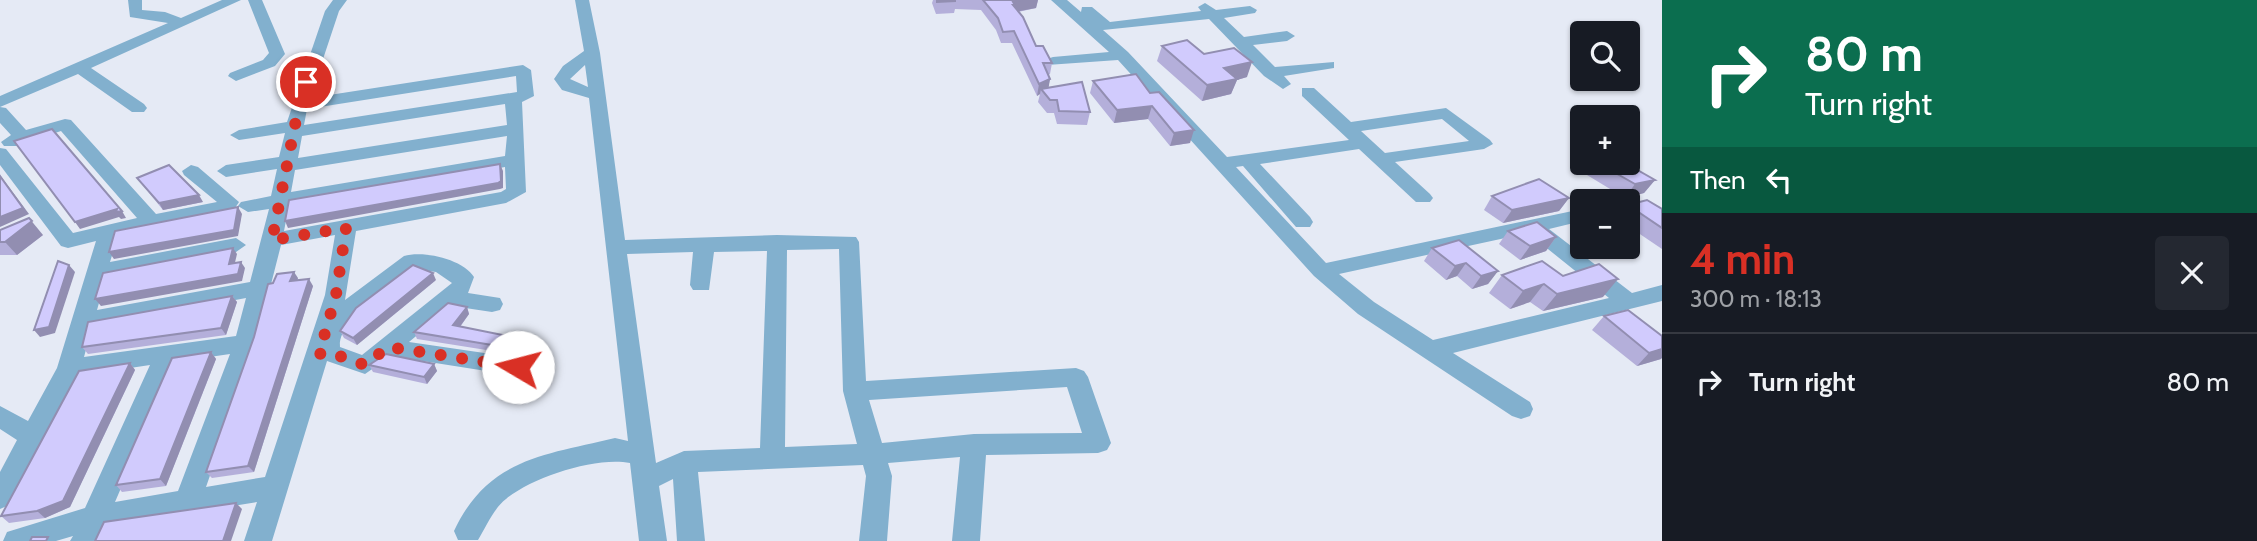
<!DOCTYPE html>
<meta charset="utf-8">
<style>
:root{--surface:#171b24;--page:#242831;--text:#f1f3f6;--muted:#9ea1a6;--line:#363941;--accent:#d93025}
body{margin:0;font-family:Cabin,sans-serif;background:var(--page);color:var(--text);height:100vh;display:flex;flex-direction:column;font-size:26px;white-space:nowrap}
*{box-sizing:border-box;margin:0}
p{font-size:23px;color:var(--muted)}
.icon{flex:none;width:38px;height:38px;fill:none;stroke:currentColor;stroke-width:2;stroke-linecap:round;stroke-linejoin:round}
.map{position:relative;flex:1;overflow:hidden}
.details{display:flex;flex-direction:column;background:var(--surface);width:595px}
.details>*{flex:none}
.hud{background:#0b6e4f;color:#fff;overflow:hidden}
.controls{position:absolute;left:1570px;top:21px;display:grid;gap:14px}
.controls a{display:grid;place-items:center;width:70px;height:70px;border-radius:7px;background:var(--surface);box-shadow:0 2px 5px #0004;font-size:35px}
.pin{position:absolute;display:grid;place-items:center;width:60px;height:60px;color:#fff;margin:-30px;border:4px solid #fff;border-radius:50%;box-shadow:0 2px 7px #0007}
.me{position:absolute;width:77px;margin:-38px;rotate:278deg;stroke-linejoin:round;filter:drop-shadow(0 0 5px #0008)}
.turn{display:flex;align-items:center;gap:24px;height:147px;padding:0 28px;font-size:32px}
.turn .icon{width:91px;height:91px;stroke-width:2.5}
.turn b{display:block;font-size:49px;line-height:60px}
.then{display:flex;align-items:center;height:66px;padding:0 28px;background:#0003;gap:14px;font-size:26px}
.round{display:grid;place-items:center;flex:none;width:74px;height:74px;border-radius:7px;background:var(--page)}
.head{display:flex;align-items:center;justify-content:space-between;height:119px;padding:0 28px}
h1{font-size:42px;font-weight:700;line-height:52px;color:var(--accent)}
ul{padding:0;list-style:none}
li{display:flex;align-items:center;gap:21px;height:98px;padding:0 28px;border-top:2px solid var(--line)}
li div{flex:1}
li b{display:block;font-size:26px}
li em{font-style:normal}
main{display:flex;flex:1;min-height:0}
.map>svg:first-child{display:block}
.lines{fill:none;stroke-linecap:round;stroke-linejoin:round}
.minor{fill:#82b0ce;fill-rule:evenodd}
.wall{fill:#b4afda}
.shaded-wall{fill:#928eb1}
.building{fill:#d1cbfd;stroke:#928eb1;stroke-width:2}
.route{stroke:#d93025;stroke-width:12;stroke-dasharray:0 21.6}
</style>
<main>
<div class="map">
<svg width="1662" height="541" viewBox="0 0 1662 541">
<rect width="100%" height="100%" fill="#e5eaf5"/>
<g class="lines">
<!-- minor -->
<g class="minor">
<path d="M 128,0 L 142,0 L 142,10 L 165,12 L 181,18 L 222,0 L 241,0 L 91,68 L 144,104 L 147,108 L 144,112 L 132,112 L 78,74 L 0,107 L 6,108 L 26,130 L 65,119 L 71,120 L 156,214 L 217,202 L 184,175 L 182,171 L 191,165 L 198,167 L 239,202 L 233,211 L 118,236 L 110,262 L 236,238 L 246,245 L 236,252 L 106,278 L 97,310 L 250,282 L 269,209 L 248,212 L 238,206 L 241,202 L 271,196 L 277,169 L 226,177 L 217,171 L 226,165 L 279,157 L 285,133 L 239,140 L 230,135 L 239,130 L 287,122 L 325,11 L 333,0 L 347,0 L 339,11 L 310,98 L 523,65 L 531,70 L 534,96 L 522,102 L 526,192 L 506,203 L 356,231 L 345,300 L 404,256 C 423,250 463,259 474,277 L 468,293 L 500,298 L 503,304 L 500,310 L 492,312 L 452,306 L 409,342 L 518,358 L 526,361 L 530,367 L 526,373 L 518,376 L 391,356 L 365,374 L 327,361 L 272,541 L 244,541 L 257,502 L 104,527 L 98,541 L 70,541 L 73,536 L 56,541 L 3,541 L 7,532 L 85,508 L 150,365 L 77,376 L 9,505 L 0,509 L 0,472 L 17,440 L 0,429 L 0,406 L 28,421 L 57,368 L 96,241 L 68,248 L 61,246 L 0,165 L 0,148 L 6,149 L 73,233 L 137,218 L 61,131 L 16,146 L 4,146 L 1,142 L 11,135 L 0,123 L 0,96 L 168,23 L 130,17 ZM 516,76 L 517,92 L 304,125 L 307,109 ZM 505,104 L 507,125 L 298,158 L 302,136 ZM 507,136 L 505,156 L 291,192 L 295,170 ZM 505,167 L 506,189 L 501,192 L 284,231 L 289,205 ZM 335,235 L 325,295 L 265,477 L 206,487 L 256,343 L 281,245 ZM 415,269 L 436,272 L 452,283 L 362,355 L 340,347 C 338,317 394,285 415,269 ZM 246,298 L 236,336 L 84,357 L 92,327 ZM 230,354 L 178,491 L 115,502 L 175,362 Z"/>
<polygon points="248,0 262,0 285,54 275,66 236,81 228,76 230,73 263,60 269,53"/>
<path d="M 575,0 L 589,0 L 600,53 L 625,240 L 777,235 L 856,237 L 859,242 L 866,381 L 1076,368 L 1084,371 L 1088,377 L 1111,443 L 1107,450 L 1098,453 L 986,455 L 980,541 L 952,541 L 960,457 L 888,463 L 892,476 L 887,541 L 859,541 L 866,476 L 863,465 L 698,472 L 705,541 L 677,541 L 673,479 L 659,486 L 667,541 L 639,541 L 630,463 C 597,456 532,477 506,499 C 494,508 486,527 478,540 L 458,540 L 454,531 C 488,458 545,455 615,438 L 628,441 L 589,98 L 562,90 L 554,79 L 563,66 L 584,51 ZM 585,65 L 588,87 L 570,79 ZM 839,249 L 843,391 L 857,444 L 785,447 L 787,250 ZM 767,251 L 760,448 L 684,451 L 656,463 L 627,254 L 693,252 L 690,285 L 693,290 L 709,290 L 714,252 ZM 1067,387 L 1082,433 L 974,434 L 882,443 L 869,400 Z"/>
<path d="M 1051,0 L 1067,0 L 1081,12 L 1082,7 L 1092,7 L 1110,22 L 1201,11 L 1198,7 L 1205,3 L 1216,10 L 1250,6 L 1257,10 L 1255,13 L 1224,18 L 1244,37 L 1287,31 L 1295,36 L 1287,41 L 1253,45 L 1275,67 L 1334,62 L 1334,68 L 1284,76 L 1291,84 L 1283,89 L 1264,76 L 1209,19 L 1103,30 L 1128,52 L 1227,157 L 1349,140 L 1302,96 L 1302,88 L 1314,88 L 1351,122 L 1446,108 L 1490,140 L 1493,144 L 1484,149 L 1395,162 L 1430,194 L 1433,198 L 1430,202 L 1416,202 L 1359,149 L 1260,164 L 1310,217 L 1313,222 L 1310,227 L 1296,227 L 1243,166 L 1236,167 L 1326,263 L 1582,209 L 1582,221 L 1549,229 L 1632,293 L 1662,285 L 1662,301 L 1453,353 L 1530,402 L 1533,409 L 1530,416 L 1521,419 L 1512,416 L 1358,314 L 1314,276 L 1118,60 L 1047,65 L 1047,59 L 1053,57 L 1109,52 ZM 1442,119 L 1469,141 L 1385,153 L 1361,131 ZM 1528,233 L 1609,298 L 1433,340 L 1374,302 L 1339,274 Z"/>
</g>
</g>
<!-- wall -->
<g class="wall">
<polygon points="933,0 1038,0 1036,8 1018,12 1036,46 1052,63 1050,74 1048,75 1050,79 1048,88 1090,112 1087,125 1057,124 1054,113 1047,113 1038,102 1040,94 1037,96 1012,43 1001,43 996,30 981,10 955,9 954,13 936,14 932,3"/>
<polygon points="1162,46 1204,54 1247,77 1237,80 1231,94 1202,101 1157,61"/>
<polygon points="1136,74 1190,143 1170,146 1148,119 1114,123 1090,93 1093,81"/>
<polygon points="1596,163 1625,163 1655,180 1644,193 1625,198 1587,175"/>
<polygon points="137,178 203,202 163,210"/>
<polygon points="1492,196 1569,198 1559,211 1503,223 1484,210"/>
<polygon points="1628,205 1662,209 1662,249 1628,226"/>
<polygon points="0,230 43,235 17,255 0,255"/>
<polygon points="1508,231 1556,237 1546,251 1520,260 1499,244"/>
<polygon points="1432,248 1498,271 1488,284 1472,289 1457,276 1446,280 1424,261"/>
<polygon points="1502,275 1563,276 1603,297 1543,311 1530,302 1510,309 1489,293"/>
<polygon points="298,278 297,281 313,286 254,472 212,478 206,472 273,283"/>
<polygon points="436,280 357,345 344,338 340,331"/>
<polygon points="232,296 237,302 226,335 88,354 82,347"/>
<polygon points="467,307 469,314 460,327 538,342 540,348 532,361 518,355 417,339 414,332"/>
<polygon points="1604,316 1661,359 1637,366 1592,330"/>
<polygon points="211,352 216,359 166,486 122,492 116,485"/>
<polygon points="130,363 135,370 70,507 45,518 9,523 1,516"/>
<polygon points="434,364 437,371 427,384 373,372 369,365"/>
</g>
<!-- shaded-wall -->
<g class="shaded-wall">
<polygon points="1022,0 1038,0 1036,8 1014,12 1013,2"/>
<polygon points="1252,62 1247,77 1237,80 1231,94 1202,101 1207,85 1224,68"/>
<polygon points="1050,79 1048,91 1041,89 1040,94 1037,96 1039,84"/>
<polygon points="1152,106 1148,119 1114,123 1117,110"/>
<polygon points="1194,130 1190,143 1170,146 1174,133"/>
<polygon points="500,164 503,171 503,188 500,189 288,228 285,221"/>
<polygon points="0,175 29,214 0,227"/>
<polygon points="1655,180 1644,193 1625,198 1635,184"/>
<polygon points="199,195 203,202 163,210 159,203"/>
<polygon points="1569,198 1559,211 1503,223 1512,210"/>
<polygon points="238,207 242,214 238,236 114,259 109,252"/>
<polygon points="117,209 122,211 126,218 121,219 119,217 80,229 75,222"/>
<polygon points="29,218 43,235 17,255 5,242"/>
<polygon points="1556,237 1546,251 1520,260 1530,246"/>
<polygon points="233,248 237,254 233,271 229,264"/>
<polygon points="241,262 245,268 242,281 101,306 95,299"/>
<polygon points="1466,263 1457,276 1446,280 1455,266"/>
<polygon points="69,265 75,272 55,333 40,337 34,330"/>
<polygon points="1498,271 1488,284 1472,289 1481,276"/>
<polygon points="294,272 298,278 294,288 290,281"/>
<polygon points="433,273 436,280 357,345 353,338"/>
<polygon points="309,279 313,286 254,472 248,466"/>
<polygon points="1618,279 1603,297 1543,311 1557,294"/>
<polygon points="1544,284 1530,302 1510,309 1523,291"/>
<polygon points="232,296 237,302 226,335 221,328"/>
<polygon points="467,307 469,314 456,332 453,325"/>
<polygon points="538,342 540,348 532,361 530,354"/>
<polygon points="1662,349 1662,358 1661,359 1637,366 1649,353"/>
<polygon points="211,352 216,359 166,486 160,479"/>
<polygon points="130,363 135,370 70,507 45,518 37,511"/>
<polygon points="434,364 437,371 427,384 424,377"/>
<polygon points="236,503 242,509 231,541 223,541"/>
</g>
<!-- building -->
<g class="building">
<polygon points="937,0 955,0 955,1 937,2"/>
<polygon points="983,0 1022,0 1013,2 1015,5 1013,5 1023,17 1036,46 1043,46 1052,63 1043,63 1050,79 1039,84 1014,31 1003,32 998,18"/>
<polygon points="1187,40 1204,54 1234,48 1252,62 1224,68 1237,79 1207,85 1162,46"/>
<polygon points="1136,74 1150,93 1159,92 1194,130 1174,133 1152,106 1117,110 1093,81"/>
<polygon points="1082,82 1090,112 1059,111 1057,100 1050,100 1041,89"/>
<polygon points="52,129 122,211 116,212 117,209 75,222 14,141"/>
<polygon points="1598,163 1625,163 1655,180 1635,184"/>
<polygon points="500,164 501,181 498,183 285,221 289,200"/>
<polygon points="169,165 199,195 159,203 137,178"/>
<polygon points="0,176 23,208 0,217"/>
<polygon points="1539,179 1569,198 1512,210 1492,196"/>
<polygon points="1647,200 1662,209 1662,228 1628,205"/>
<polygon points="238,207 234,230 109,252 115,231"/>
<polygon points="29,218 32,221 5,242 0,242 0,230"/>
<polygon points="1537,222 1556,237 1530,246 1508,231"/>
<polygon points="1459,240 1498,271 1481,276 1466,263 1455,266 1432,248"/>
<polygon points="233,248 229,264 241,262 238,274 95,299 103,273"/>
<polygon points="58,261 69,265 49,327 34,330"/>
<polygon points="1542,261 1563,276 1599,264 1618,279 1557,294 1544,284 1523,291 1502,275"/>
<polygon points="413,265 433,273 353,338 340,331 356,308"/>
<polygon points="294,272 290,281 309,279 248,466 206,472 254,337 268,284 273,283 277,274"/>
<polygon points="232,296 221,328 82,347 88,322"/>
<polygon points="448,303 467,307 453,325 538,342 530,354 516,349 414,332"/>
<polygon points="1628,310 1662,336 1662,349 1649,353 1604,316"/>
<polygon points="211,352 160,479 116,485 172,358"/>
<polygon points="386,354 434,364 424,377 369,365"/>
<polygon points="130,363 63,501 37,511 1,516 79,371"/>
<polygon points="236,503 223,541 95,541 104,522"/>
<polygon points="32,537 48,537 46,541 30,541"/>
</g>
<g class="lines">
<!-- route -->
<polyline class="route" points="306,82 299,105 272,240 346,228 336,295 319,354 328,352 365,365 388,347 518,367"/>
</g>
</svg>
<div class="controls">
<a><svg class="icon" aria-label="search" viewBox="0 0 24 24"><circle cx="10" cy="10" r="6"/><path d="M15 15l6 6"/></svg></a>
<a>+</a>
<a>−</a>
</div>
<div class="pin" style="left:306px;top:82px;background:#d93025"><svg class="icon" aria-label="arrive" viewBox="0 0 24 24"><path d="M6 21V4h12l-3 4 3 4H6"/></svg></div>
<svg class="me" style="left:518px;top:367px" viewBox="-20 -20 40 40"><circle r="19" fill="#fff"/><path d="M0-13L10 11 0 6-10 11z" fill="#d93025"/></svg>
</div>
<section class="details">
<div class="hud">
<div class="turn"><svg class="icon" aria-label="right" viewBox="0 0 24 24"><path d="M7 20v-9h11M14 6l5 5-5 5"/></svg><div><b>80 m</b>Turn right</div></div>
<div class="then">Then<svg class="icon" aria-label="left" viewBox="0 0 24 24"><path d="M17 20v-9H6M10 6l-5 5 5 5"/></svg></div>
</div>
<div class="head"><div><h1>4 min</h1><p>300 m · 18:13</p></div><a class="round"><svg class="icon" aria-label="close" viewBox="0 0 24 24"><path d="M6 6l12 12M18 6L6 18"/></svg></a></div>
<ul>
<li><svg class="icon" aria-label="right" viewBox="0 0 24 24"><path d="M7 20v-9h11M14 6l5 5-5 5"/></svg><div><b>Turn right</b></div><em>80 m</em></li>
</ul>
</section>
</main>
